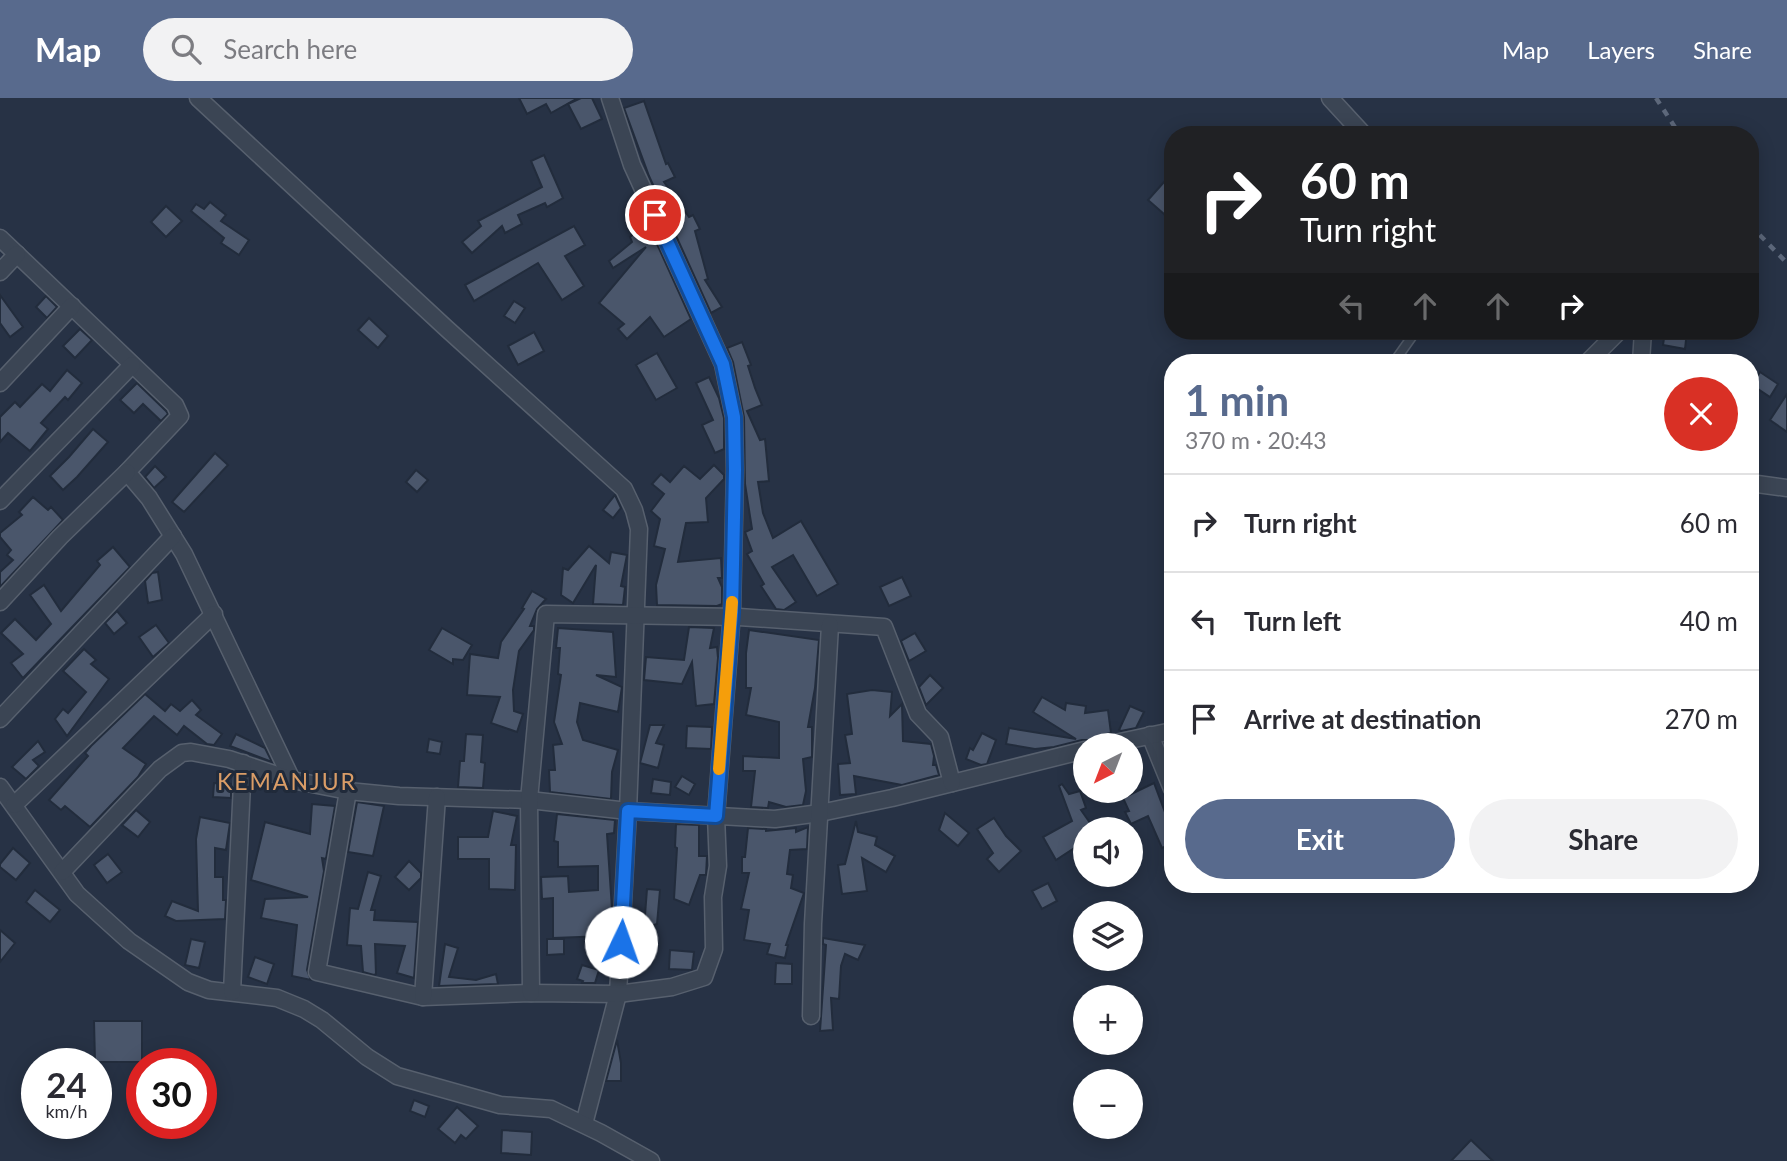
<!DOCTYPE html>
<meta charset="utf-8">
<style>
:root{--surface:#fff;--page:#f2f2f3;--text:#2b2b33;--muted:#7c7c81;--line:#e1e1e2;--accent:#586a8d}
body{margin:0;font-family:Lato,sans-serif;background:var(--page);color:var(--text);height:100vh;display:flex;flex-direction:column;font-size:26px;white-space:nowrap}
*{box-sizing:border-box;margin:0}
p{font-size:23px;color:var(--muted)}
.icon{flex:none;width:38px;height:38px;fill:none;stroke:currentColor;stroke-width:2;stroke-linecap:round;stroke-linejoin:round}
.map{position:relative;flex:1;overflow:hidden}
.side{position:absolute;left:1164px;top:256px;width:595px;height:539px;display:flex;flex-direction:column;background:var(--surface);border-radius:28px;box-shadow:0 4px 18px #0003}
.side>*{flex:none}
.top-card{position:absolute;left:1164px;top:28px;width:595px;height:214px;border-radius:28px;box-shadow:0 4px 18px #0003;background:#202124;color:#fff;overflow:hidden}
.needle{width:46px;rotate:222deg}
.fabs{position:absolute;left:1073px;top:635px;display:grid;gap:14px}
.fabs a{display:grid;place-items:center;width:70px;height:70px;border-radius:50%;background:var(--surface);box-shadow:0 4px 18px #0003;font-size:35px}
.speed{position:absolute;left:21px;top:950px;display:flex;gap:14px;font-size:35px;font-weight:700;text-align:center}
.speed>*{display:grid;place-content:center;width:91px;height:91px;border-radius:50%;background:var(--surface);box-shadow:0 4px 18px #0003;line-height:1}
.speed small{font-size:18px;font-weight:400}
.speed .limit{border:10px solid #d22;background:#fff;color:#111}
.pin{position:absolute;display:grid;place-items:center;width:60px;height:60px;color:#fff;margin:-30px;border:4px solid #fff;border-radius:50%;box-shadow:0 2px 7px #0007}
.me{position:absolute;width:77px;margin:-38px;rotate:3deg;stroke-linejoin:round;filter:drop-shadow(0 0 5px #0008)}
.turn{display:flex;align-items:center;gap:24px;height:147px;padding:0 21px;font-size:32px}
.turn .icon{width:91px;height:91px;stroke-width:2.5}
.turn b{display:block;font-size:49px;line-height:60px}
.lanes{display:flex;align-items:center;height:66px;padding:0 21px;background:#0003;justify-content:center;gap:35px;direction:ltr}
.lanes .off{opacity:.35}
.round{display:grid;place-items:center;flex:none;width:74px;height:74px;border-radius:37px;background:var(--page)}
.summary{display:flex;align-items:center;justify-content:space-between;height:119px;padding:0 21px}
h1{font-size:42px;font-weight:700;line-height:52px;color:var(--accent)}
.button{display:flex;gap:14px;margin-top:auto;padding:14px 21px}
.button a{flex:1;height:80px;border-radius:42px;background:var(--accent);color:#fff;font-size:28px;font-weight:700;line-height:80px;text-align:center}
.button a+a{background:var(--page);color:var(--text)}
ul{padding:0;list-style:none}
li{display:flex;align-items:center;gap:21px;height:98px;padding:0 21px;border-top:2px solid var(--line)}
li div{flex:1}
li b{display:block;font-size:26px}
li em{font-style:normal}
header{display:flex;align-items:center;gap:42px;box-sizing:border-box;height:98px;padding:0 35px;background:var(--accent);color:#fff}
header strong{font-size:33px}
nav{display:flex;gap:38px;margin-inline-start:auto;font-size:24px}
.search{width:490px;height:63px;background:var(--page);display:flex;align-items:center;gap:18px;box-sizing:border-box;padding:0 24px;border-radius:38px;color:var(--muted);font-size:26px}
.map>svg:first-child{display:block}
.building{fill:#4a566b;stroke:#222c3c;stroke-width:2}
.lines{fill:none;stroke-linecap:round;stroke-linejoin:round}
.lane-casing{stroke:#57606e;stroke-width:11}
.street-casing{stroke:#57606e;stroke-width:19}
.lane{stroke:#3b4554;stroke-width:8}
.street{stroke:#3b4554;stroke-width:16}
.rail{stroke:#5d687b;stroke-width:4.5;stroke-dasharray:7 7;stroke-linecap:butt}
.route-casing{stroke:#114b97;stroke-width:18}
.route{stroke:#1a73e8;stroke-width:12}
.slow{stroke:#f59e0b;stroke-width:12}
.labels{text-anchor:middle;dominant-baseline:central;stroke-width:6;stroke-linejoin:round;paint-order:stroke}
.quarter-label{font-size:23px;letter-spacing:2px;fill:#da9d67;stroke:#202a3a}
</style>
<header>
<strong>Map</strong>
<div class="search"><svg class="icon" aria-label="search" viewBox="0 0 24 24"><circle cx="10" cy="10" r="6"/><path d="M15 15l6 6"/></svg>Search here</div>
<nav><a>Map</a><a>Layers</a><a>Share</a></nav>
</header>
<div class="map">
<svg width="1787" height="1063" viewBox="0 0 1787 1063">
<rect width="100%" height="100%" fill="#273245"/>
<!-- building -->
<g class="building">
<polygon points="519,0 578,0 551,15 546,6 527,16"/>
<polygon points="581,0 592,0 602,21 581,31 568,6"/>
<polygon points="644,3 666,66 668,65 675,79 664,84 689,119 693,117 700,131 695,133 708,181 705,182 722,209 711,215 649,78 624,10"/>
<polygon points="544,57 563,100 547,109 545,105 518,117 522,126 505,135 502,128 472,155 462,144 481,128 478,123 542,89 531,63"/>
<polygon points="1172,75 1172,106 1164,116 1148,102"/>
<polygon points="210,104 226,117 221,123 249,142 239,157 221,145 224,140 191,113 196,106 204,111"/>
<polygon points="166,108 182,123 166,139 151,124"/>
<polygon points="647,124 691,221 664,239 650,219 627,241 618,231 624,226 599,205 646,149 613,170 609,163 632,144 630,139"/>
<polygon points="574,128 585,147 565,158 584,188 562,202 538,165 474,203 465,187"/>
<polygon points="0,197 23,229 10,239 0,225"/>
<polygon points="46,198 57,209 47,220 36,209"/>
<polygon points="514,203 525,210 515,225 504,218"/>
<polygon points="369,220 388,238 378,250 358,232"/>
<polygon points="80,231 92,242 75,260 63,248"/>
<polygon points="1665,233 1687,233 1685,251 1663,247"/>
<polygon points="534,234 544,253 518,267 508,248"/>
<polygon points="742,244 751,267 748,268 755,290 762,307 747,313 760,342 765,341 769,383 758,384 763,415 773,440 801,423 838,486 817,498 793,457 772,469 796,504 784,512 776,511 761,488 764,486 747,456 752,453 745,434 752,431 745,386 744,319 733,264 727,250"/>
<polygon points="657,255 677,290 656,302 636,267"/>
<polygon points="67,272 82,285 68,302 65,299 41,325 48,331 30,353 8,335 0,344 0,319 15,304 20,309 42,286 50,293"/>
<polygon points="1760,274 1778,286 1770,299 1752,287"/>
<polygon points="709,279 719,300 724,320 724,351 715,355 702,327 713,322 696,285"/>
<polygon points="137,285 166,313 168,316 161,323 143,306 134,315 120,302"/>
<polygon points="1787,296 1787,334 1770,322"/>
<polygon points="93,331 108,344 77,379 63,392 50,378 69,359"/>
<polygon points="215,355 228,367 184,414 172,404"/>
<polygon points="714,367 724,377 724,381 706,400 708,424 686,425 678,464 721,460 722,480 718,480 722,489 722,506 717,508 657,507 656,487 665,451 654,448 660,421 651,413 664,396 652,386 661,376 670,384 684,368 700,381"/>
<polygon points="155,368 166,379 154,390 145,379"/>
<polygon points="416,372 428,382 417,394 406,384"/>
<polygon points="615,397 621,410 613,420 603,412"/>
<polygon points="33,399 48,412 51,409 63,422 0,489 0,474 13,462 7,457 11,452 0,439 0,435 22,417 19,414"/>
<polygon points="589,448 609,465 611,454 627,457 621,488 625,489 623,507 593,506 596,467 573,505 561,497 563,470 568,472"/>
<polygon points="113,449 130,469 23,580 11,565 23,556 1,535 15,521 36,542 51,526 30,497 44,487 61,513 100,467 97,463"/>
<polygon points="158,474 162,502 148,505 145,483 152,475"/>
<polygon points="902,479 911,498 889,508 880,489"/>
<polygon points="532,493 546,501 537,511 530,528 534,528 534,532 519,553 513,592 514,613 523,616 517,634 491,625 500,599 467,597 470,556 498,560 501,544 524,511 522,510"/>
<polygon points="117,513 127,525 114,536 105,525"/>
<polygon points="156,527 169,545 153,559 139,539"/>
<polygon points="689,529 714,530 710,550 717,549 718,560 714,606 696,608 692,564 682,586 644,582 646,559 684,562"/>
<polygon points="442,530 472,547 463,562 453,561 453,566 429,552"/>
<polygon points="558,530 613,534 616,579 596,577 622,589 618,614 580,605 577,624 583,642 618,652 612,674 611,701 550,694 549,672 555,672 553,647 562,646 554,624 561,577 558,576 560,550 556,550"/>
<polygon points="749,532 819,542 815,590 808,629 812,629 812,659 803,661 806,693 803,707 786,709 769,704 768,710 751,709 755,673 743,673 743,658 779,660 779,624 746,617 751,590 746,590 746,555"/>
<polygon points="915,535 926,553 909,563 901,543"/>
<polygon points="84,551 96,562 91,566 109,581 67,638 55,621 63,611 68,615 86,594 63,573"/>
<polygon points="930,577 943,590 926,607 919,589"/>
<polygon points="872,592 892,594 890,618 902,606 903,643 931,646 934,658 933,667 936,667 939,677 902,687 854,678 856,696 840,697 838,666 850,665 845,637 852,636 847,596"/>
<polygon points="145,596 165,613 171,606 180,613 192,602 201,612 196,617 222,636 214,647 207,646 184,628 177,637 154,618 123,650 146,666 138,679 90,729 65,708 61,712 49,702 88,658 85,655 91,648"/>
<polygon points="1042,599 1065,612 1066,605 1086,608 1085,615 1108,612 1111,635 1098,638 1092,642 1082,642 1054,649 1035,651 1006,646 1009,630 1076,641 1033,614"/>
<polygon points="1130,608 1144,614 1136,630 1121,633 1119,632"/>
<polygon points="650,627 664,627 656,645 664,647 658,670 640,665"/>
<polygon points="687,628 712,629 711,651 686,650"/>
<polygon points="982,635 996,642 987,666 981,667 966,661 970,650 973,652"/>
<polygon points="236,636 265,650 272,664 230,648"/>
<polygon points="466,636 483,637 481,664 485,665 483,690 458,689 460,663 464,663"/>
<polygon points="429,641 442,644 440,656 427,654"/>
<polygon points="38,643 45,654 33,662 39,668 26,681 12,669"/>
<polygon points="682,678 695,686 689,697 675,689"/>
<polygon points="653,681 671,684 670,697 651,695"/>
<polygon points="214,685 231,686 231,700 213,699"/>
<polygon points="1154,685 1172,733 1172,746 1162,750 1148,718 1131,726 1125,714 1129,713 1123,700"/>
<polygon points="1062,686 1069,696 1080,693 1086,710 1081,712 1095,732 1085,732 1085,743 1056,762 1043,739 1072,723 1059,688"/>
<polygon points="357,704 384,708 373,758 348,754"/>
<polygon points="312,706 335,708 326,761 322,760 324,773 307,872 311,882 292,878 297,827 261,820 265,801 308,799 251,782 265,724 310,736"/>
<polygon points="136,712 150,724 138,739 122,727"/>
<polygon points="493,713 517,718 511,747 516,747 515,792 489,791 489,761 458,761 458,739 488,739"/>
<polygon points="945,715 969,735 958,748 939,732"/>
<polygon points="557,716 615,722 614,735 607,736 612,811 612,814 605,814 606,838 553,840 553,800 542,801 541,779 568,778 569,794 598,792 598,768 558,769 558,744 554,743"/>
<polygon points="200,719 230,725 226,752 215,750 215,779 223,779 223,802 226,802 225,821 176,823 165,818 172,803 198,813 196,741"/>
<polygon points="994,720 1006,738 1021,753 999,774 987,761 993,755 977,731"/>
<polygon points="856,723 858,734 877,739 875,747 895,758 886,774 862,760 867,793 842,796 838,767 845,766"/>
<polygon points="676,726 699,727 699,758 707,758 706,777 700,777 689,807 674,801 677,750 675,749"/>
<polygon points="808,729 807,751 790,752 787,776 793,777 791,790 804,795 786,847 788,847 785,860 767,856 770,846 744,842 749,812 741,811 749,775 742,775 742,759 745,759 748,730 766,731 766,733 796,730 796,734"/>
<polygon points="13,750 30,765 16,782 0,769 0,766"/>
<polygon points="108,756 122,774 107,785 94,767"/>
<polygon points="409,763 421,775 421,780 409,792 395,779"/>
<polygon points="368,774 381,778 371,812 375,812 374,822 418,824 414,880 397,875 405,848 375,846 376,876 374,877 363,874 361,848 347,847 350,810 358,811"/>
<polygon points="1048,785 1057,803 1042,811 1032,793"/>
<polygon points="647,791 660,792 657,826 644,830"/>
<polygon points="35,792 60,812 50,824 26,804"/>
<polygon points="0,832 15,845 0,864"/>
<polygon points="823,840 865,847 858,862 845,856 841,868 839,901 831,900 833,932 820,933 826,847 823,846"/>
<polygon points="191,841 205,844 199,870 185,867"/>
<polygon points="547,841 564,841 564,856 547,857"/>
<polygon points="445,846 458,850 449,879 476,882 496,876 498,886 439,888"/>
<polygon points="670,852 694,854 692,872 669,871"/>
<polygon points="255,859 274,866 267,886 248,879"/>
<polygon points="776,865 792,866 792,886 775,886"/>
<polygon points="582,867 599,872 595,885 582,885 583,883 577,881"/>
<polygon points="94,923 142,923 142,964 95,964"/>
<polygon points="617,942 621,965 621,983 606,983"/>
<polygon points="414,1002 429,1008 425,1019 410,1013"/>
<polygon points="457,1009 478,1028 466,1041 461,1037 455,1045 438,1031"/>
<polygon points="502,1032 532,1034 531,1057 501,1055"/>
<polygon points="1471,1042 1493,1063 1451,1063"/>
</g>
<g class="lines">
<!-- lane casing -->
<g class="lane-casing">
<polyline id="lane" points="1394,264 1416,233"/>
</g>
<!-- street casing -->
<g class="street-casing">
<g id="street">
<polyline points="198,0 446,230 624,391 634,412 639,431 628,713 618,896 584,1026"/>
<polyline points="1330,0 1364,37"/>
<polyline points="0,140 175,307 180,318 127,374 149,400 184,456 292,682"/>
<polyline points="0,174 17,156"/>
<polyline points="1588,264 1619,233"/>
<polyline points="1641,264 1643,233"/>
<polyline points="0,285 72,208"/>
<polyline points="1750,385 1787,390"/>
<polyline points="0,403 132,267"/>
<polyline points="0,504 60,439 127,374"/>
<polyline points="0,621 173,438"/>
<polyline points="1150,637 1172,691"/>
<polyline points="1101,648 1172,633"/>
<polyline points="0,689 77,796 129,843 188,884 209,892 277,900 304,911 322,922 367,959 397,978 500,1007 551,1011 601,1035 651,1063"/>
<polyline points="348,693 317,874 423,899 531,895 618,896 672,889 704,879 714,851 713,799 718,768 716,718 732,514 735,372 734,319 723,266 632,67 610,0"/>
<polyline points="14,707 214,516"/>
<polyline points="62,774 160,671 182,655 191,654 229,661 292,682 348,693 399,698 529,702 628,713 775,721 820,715 892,700 1085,652"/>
<polyline points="232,894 243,665"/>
<polyline points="531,895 529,702 546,516 739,519 884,529 918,616 940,639 952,685"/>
<polyline points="423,899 437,699"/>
<polyline points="811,918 813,826 830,527"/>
</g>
</g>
<!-- lane -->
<use href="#lane" class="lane"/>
<!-- street -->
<use href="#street" class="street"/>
<!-- rail -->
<g class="rail">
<polyline points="1656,0 1680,37"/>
<polyline points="1750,127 1787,165"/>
</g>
</g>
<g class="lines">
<!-- route casing -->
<g class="route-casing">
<polyline id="route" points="621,844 628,713 716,718 732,514 735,372 734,319 723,266 655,117"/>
</g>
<!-- route -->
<use href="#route" class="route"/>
<!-- slow -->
<polyline class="slow" points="719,671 732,504"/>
</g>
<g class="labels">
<!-- quarter labels -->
<g class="quarter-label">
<text x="287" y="683">KEMANJUR</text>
</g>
</g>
</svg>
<div class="fabs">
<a><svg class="needle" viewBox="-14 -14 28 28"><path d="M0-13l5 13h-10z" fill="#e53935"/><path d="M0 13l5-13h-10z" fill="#7c7c81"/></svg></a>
<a><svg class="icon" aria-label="sound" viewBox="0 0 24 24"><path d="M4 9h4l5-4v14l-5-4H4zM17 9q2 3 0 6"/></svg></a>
<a><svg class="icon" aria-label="layers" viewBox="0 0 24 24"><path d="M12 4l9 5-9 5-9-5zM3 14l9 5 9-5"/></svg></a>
<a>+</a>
<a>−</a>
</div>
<div class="speed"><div>24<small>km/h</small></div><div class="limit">30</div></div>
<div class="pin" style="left:655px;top:117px;background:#d93025"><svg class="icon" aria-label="arrive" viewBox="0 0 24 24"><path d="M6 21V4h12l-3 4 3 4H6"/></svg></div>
<svg class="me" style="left:621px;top:844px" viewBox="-20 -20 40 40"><circle r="19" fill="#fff"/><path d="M0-13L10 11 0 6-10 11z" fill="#1a73e8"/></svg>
<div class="top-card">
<div class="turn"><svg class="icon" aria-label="right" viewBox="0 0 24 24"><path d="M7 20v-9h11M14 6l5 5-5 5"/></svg><div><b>60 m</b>Turn right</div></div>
<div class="lanes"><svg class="icon off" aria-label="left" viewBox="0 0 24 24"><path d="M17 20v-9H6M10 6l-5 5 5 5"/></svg><svg class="icon off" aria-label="ahead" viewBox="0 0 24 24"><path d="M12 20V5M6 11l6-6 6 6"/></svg><svg class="icon off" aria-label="ahead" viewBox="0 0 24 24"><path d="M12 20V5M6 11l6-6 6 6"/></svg><svg class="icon" aria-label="right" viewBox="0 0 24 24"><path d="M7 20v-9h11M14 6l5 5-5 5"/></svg></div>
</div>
<section class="side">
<div class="summary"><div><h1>1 min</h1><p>370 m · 20:43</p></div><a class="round" style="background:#d93025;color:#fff"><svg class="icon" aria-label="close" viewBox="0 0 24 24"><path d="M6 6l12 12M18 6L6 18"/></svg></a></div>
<ul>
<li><svg class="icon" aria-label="right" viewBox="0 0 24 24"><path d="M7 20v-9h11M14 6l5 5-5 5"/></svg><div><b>Turn right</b></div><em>60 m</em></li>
<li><svg class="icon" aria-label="left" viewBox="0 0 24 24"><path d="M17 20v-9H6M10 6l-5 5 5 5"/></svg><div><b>Turn left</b></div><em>40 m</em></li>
<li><svg class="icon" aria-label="arrive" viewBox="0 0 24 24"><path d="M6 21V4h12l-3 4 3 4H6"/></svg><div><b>Arrive at destination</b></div><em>270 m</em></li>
</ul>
<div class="button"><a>Exit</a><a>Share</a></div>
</section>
</div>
